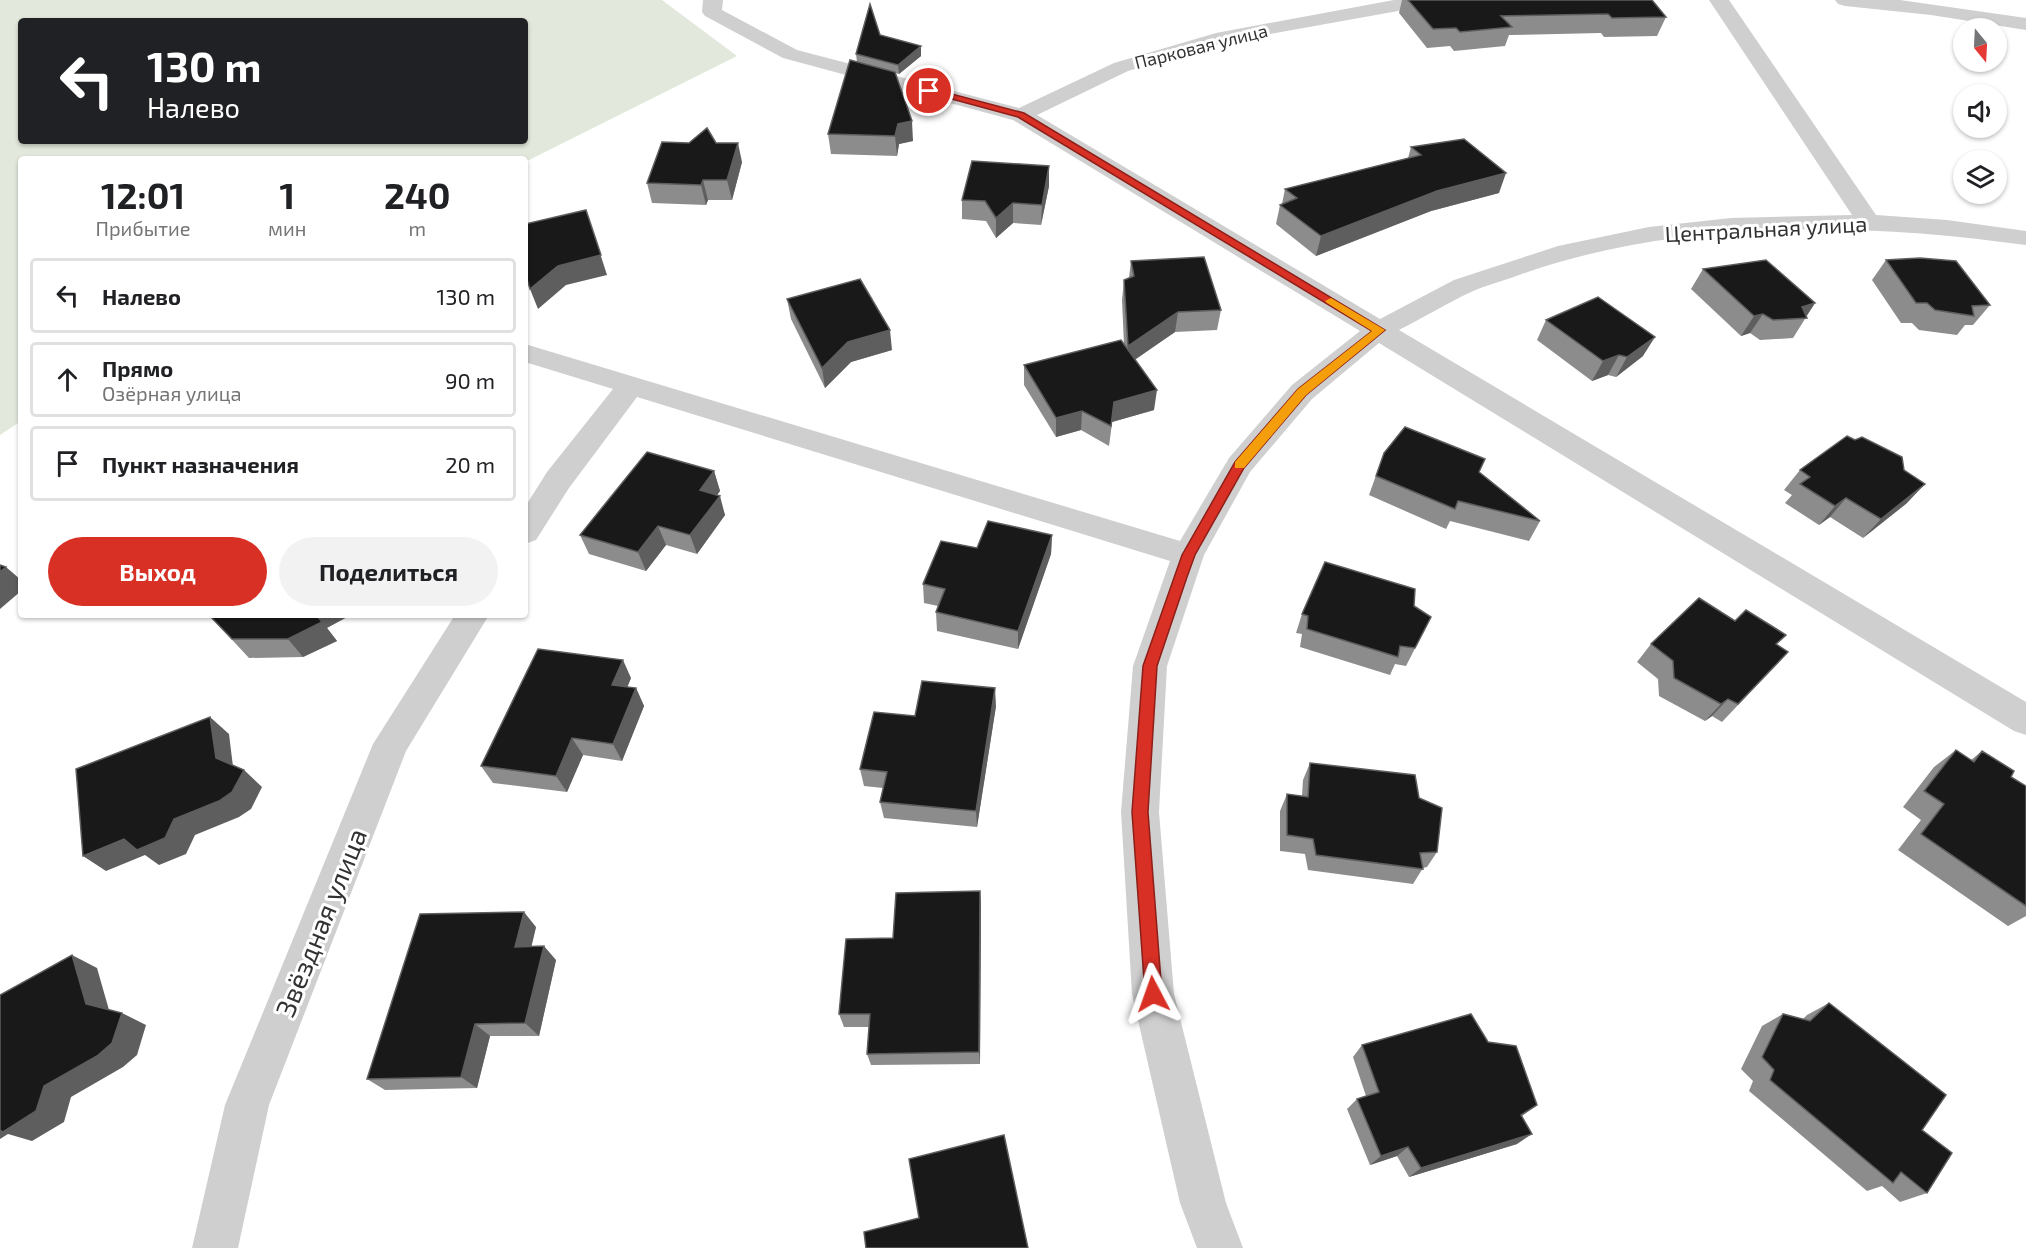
<!DOCTYPE html>
<html lang="ru">
<meta charset="utf-8">
<style>
:root{--surface:#fff;--page:#f2f2f2;--text:#202124;--muted:#757577;--line:#e0e0e0;--accent:#d93025}
body{margin:0;font-family:"Exo 2",sans-serif;background:var(--page);color:var(--text);height:100vh;display:flex;flex-direction:column;font-size:22px;white-space:nowrap}
*{box-sizing:border-box;margin:0}
p{font-size:20px;color:var(--muted)}
.icon{flex:none;width:33px;height:33px;fill:none;stroke:currentColor;stroke-width:2;stroke-linecap:round;stroke-linejoin:round}
.map{position:relative;flex:1;overflow:hidden}
.details{position:absolute;left:18px;top:156px;width:510px;height:462px;display:flex;flex-direction:column;background:var(--surface);border-radius:6px;box-shadow:0 2px 4px #0004}
.details>*{flex:none}
.top-card{position:absolute;left:18px;top:18px;width:510px;height:126px;border-radius:6px;box-shadow:0 2px 4px #0004;background:#202124;color:#fff;overflow:hidden}
.needle{width:39px;rotate:162deg}
.fabs{position:absolute;left:1953px;top:18px;display:grid;gap:12px}
.fabs a{display:grid;place-items:center;width:54px;height:54px;border-radius:50%;background:var(--surface);box-shadow:0 2px 4px #0004;font-size:30px}
.pin{position:absolute;display:grid;place-items:center;width:51px;height:51px;color:#fff;margin:-26px;border:3px solid #fff;border-radius:50%;box-shadow:0 2px 6px #0007}
.me{position:absolute;width:66px;margin:-33px;rotate:356deg;stroke-linejoin:round;filter:drop-shadow(0 0 4px #0008)}
.turn{display:flex;align-items:center;gap:21px;height:126px;padding:0 30px;font-size:27px}
.turn .icon{width:78px;height:78px;stroke-width:2.5}
.turn b{display:block;font-size:42px;line-height:51px}
.eta{display:flex;justify-content:space-evenly;align-items:center;height:102px;text-align:center}
.eta b{font-size:36px;font-weight:700;line-height:42px}
.action{display:flex;gap:12px;margin-top:auto;padding:12px 30px}
.action a{flex:1;height:69px;border-radius:36px;background:var(--accent);color:#fff;font-size:24px;font-weight:700;line-height:69px;text-align:center}
.action a+a{background:var(--page);color:var(--text)}
ul{padding:0;list-style:none}
li{display:flex;align-items:center;gap:18px;height:75px;margin:0 12px 9px;padding:0 18px;border:3px solid var(--line);border-radius:6px}
li div{flex:1}
li b{display:block;font-size:22px}
li em{font-style:normal}
.map>svg:first-child{display:block}
.green{fill:#e2e8dc;fill-rule:evenodd}
.lines{fill:none;stroke-linecap:round;stroke-linejoin:round}
.street{fill:#cfcfcf;fill-rule:evenodd}
.wall{fill:#8c8c8c}
.shaded-wall{fill:#5e5e5e}
.building{fill:#191919;stroke:#5e5e5e;stroke-width:1.5}
.route{fill:#d93025;stroke:#8d1f18;stroke-width:1.5}
.slow{fill:#f59e0b}
.labels{text-anchor:middle;dominant-baseline:central;stroke-width:6;stroke-linejoin:round;paint-order:stroke}
.far-street-label{font-size:18px;fill:#323232;stroke:#fff}
.street-label{font-size:22px;fill:#323232;stroke:#fff}
.near-street-label{font-size:27px;fill:#323232;stroke:#fff}
</style>
<div class="map">
<svg width="2026" height="1248" viewBox="0 0 2026 1248">
<rect width="100%" height="100%" fill="#fff"/>
<!-- green -->
<path class="green" d="M 0,0 L 662,0 L 737,56 L 525,162 L 525,159 L 21,159 L 21,421 L 0,435 ZM 21,21 L 525,21 L 525,141 L 21,141 Z"/>
<g class="lines">
<!-- street -->
<g class="street">
<path d="M 703,0 L 723,0 L 722,10 L 797,50 L 1019,108 L 1114,63 L 1216,33 L 1394,0 L 1436,0 L 1433,4 L 1426,6 L 1226,42 L 1128,71 L 1037,115 L 1380,319 L 1454,280 L 1558,246 L 1649,227 L 1731,218 L 1852,215 L 1709,0 L 1729,0 L 1876,215 L 1947,220 L 2026,231 L 2026,245 C 1858,222 1680,218 1519,275 C 1503,281 1486,285 1471,292 C 1447,303 1423,318 1399,330 L 2026,702 L 2026,735 L 2014,731 L 1379,343 L 1312,399 L 1250,472 L 1204,555 L 1167,666 L 1159,812 L 1174,994 L 1226,1203 L 1243,1248 L 1197,1248 L 1180,1203 L 1132,994 L 1121,812 L 1133,666 L 1170,561 L 637,397 L 569,488 L 536,540 L 525,544 L 525,507 L 547,472 L 613,389 L 525,362 L 525,344 L 1180,541 L 1229,458 L 1292,385 L 1360,331 L 1013,120 L 783,58 L 705,16 L 702,12 Z"/>
<polygon points="1835,0 1900,0 2026,18 2026,30 1931,15 1845,6 1838,4"/>
<polygon points="455,615 489,615 406,751 269,1105 238,1248 192,1248 225,1105 373,744"/>
</g>
</g>
<!-- wall -->
<g class="wall">
<polygon points="1402,0 1652,0 1666,17 1657,36 1604,37 1601,33 1509,35 1505,46 1454,51 1450,46 1427,48 1399,13"/>
<polygon points="880,35 921,46 921,56 899,74 895,73 913,141 899,144 897,156 831,154 828,134 857,62 856,54"/>
<polygon points="716,143 742,162 732,200 708,200 706,205 652,203 647,183"/>
<polygon points="1411,147 1499,193 1431,211 1316,256 1276,224 1280,205 1282,204 1285,189 1408,158"/>
<polygon points="1049,166 1049,186 1041,225 1013,223 996,238 986,221 962,219 962,200"/>
<polygon points="1886,260 1990,305 1973,325 1965,325 1957,335 1919,330 1912,323 1901,323 1872,280"/>
<polygon points="1131,261 1221,310 1217,330 1175,332 1135,359 1154,410 1112,422 1109,446 1081,430 1056,437 1024,385 1024,365 1124,345 1122,300 1124,280 1129,278"/>
<polygon points="1703,269 1815,303 1793,338 1760,340 1750,333 1741,336 1691,289"/>
<polygon points="787,299 892,350 851,362 825,388 791,319"/>
<polygon points="1546,320 1643,356 1616,377 1608,375 1592,381 1537,340"/>
<polygon points="1384,453 1479,472 1540,521 1529,541 1450,521 1446,529 1369,495"/>
<polygon points="1800,470 1907,503 1863,538 1830,517 1819,525 1785,503 1792,495 1784,490"/>
<polygon points="714,471 720,491 717,495 725,515 697,554 666,545 646,571 589,554 580,535"/>
<polygon points="1052,535 1051,554 1018,649 937,631 936,612 938,606 924,603 923,584 977,548"/>
<polygon points="1414,606 1431,617 1406,666 1395,664 1390,675 1300,647 1302,634 1296,633 1302,614"/>
<polygon points="209,615 327,628 337,641 303,657 249,658"/>
<polygon points="1735,621 1788,652 1722,722 1712,716 1705,721 1659,696 1658,679 1637,662 1651,644"/>
<polygon points="631,678 627,687 636,688 644,706 622,761 583,755 567,792 493,783 481,766"/>
<polygon points="996,706 977,827 884,818 880,802 883,788 864,786 860,769 915,716"/>
<polygon points="1956,750 1971,760 1982,751 2011,777 2026,786 2026,916 2008,926 1898,850 1921,820 1903,807 1934,767"/>
<polygon points="1310,763 1419,798 1437,852 1427,867 1423,868 1413,884 1308,870 1305,854 1280,851 1280,811 1287,794 1302,796 1303,780"/>
<polygon points="980,891 981,906 980,1064 871,1065 867,1054 869,1027 844,1027 839,1014 893,938"/>
<polygon points="536,927 531,947 556,960 539,1036 490,1036 477,1088 385,1090 367,1079"/>
<polygon points="1829,1003 1922,1130 1927,1193 1900,1202 1882,1186 1867,1191 1749,1091 1753,1081 1741,1069 1762,1026 1783,1014 1803,1019 1807,1015"/>
<polygon points="1488,1042 1537,1105 1522,1116 1517,1144 1409,1177 1397,1156 1370,1165 1347,1109 1357,1099 1366,1096 1353,1057 1362,1045"/>
</g>
<!-- shaded-wall -->
<g class="shaded-wall">
<polygon points="921,46 921,56 899,74 898,65"/>
<polygon points="912,121 913,141 899,144 897,156 895,136 898,124"/>
<polygon points="738,143 742,162 732,200 727,180"/>
<polygon points="1049,166 1049,186 1041,225 1042,205"/>
<polygon points="1506,173 1499,193 1431,211 1316,256 1321,236 1437,191"/>
<polygon points="703,180 708,200 706,205 701,185"/>
<polygon points="1013,203 1013,223 996,238 996,218"/>
<polygon points="586,210 607,275 566,285 538,309 530,289 558,266"/>
<polygon points="1815,303 1805,318 1802,307"/>
<polygon points="1178,312 1175,332 1126,366 1128,346"/>
<polygon points="1763,314 1750,333 1741,336 1754,316"/>
<polygon points="890,330 892,350 851,362 825,388 822,368 848,342"/>
<polygon points="1655,337 1643,356 1616,377 1627,357"/>
<polygon points="1619,355 1608,375 1592,381 1603,361"/>
<polygon points="1157,390 1154,410 1112,422 1109,446 1114,402"/>
<polygon points="1082,411 1081,430 1056,437 1056,418"/>
<polygon points="714,471 720,491 706,510 700,490"/>
<polygon points="1925,484 1907,503 1863,538 1881,519"/>
<polygon points="720,496 725,515 697,554 690,535"/>
<polygon points="1846,498 1830,517 1819,525 1835,506"/>
<polygon points="658,526 666,545 646,571 638,552"/>
<polygon points="1052,535 1051,554 1018,649 1018,631"/>
<polygon points="6,567 21,580 21,591 0,609 0,572"/>
<polygon points="316,615 351,615 327,628 337,641 303,657 288,639"/>
<polygon points="623,660 631,678 621,703 612,685"/>
<polygon points="636,688 644,706 622,761 613,744"/>
<polygon points="995,688 996,706 977,827 976,811"/>
<polygon points="1728,699 1712,716 1705,721 1721,704"/>
<polygon points="210,717 229,734 234,775 216,758"/>
<polygon points="572,738 583,755 567,792 556,776"/>
<polygon points="244,770 262,787 251,809 239,817 195,835 186,854 159,865 145,855 106,871 83,856 174,819"/>
<polygon points="980,891 981,906 980,1064 979,1052"/>
<polygon points="524,912 536,927 528,961 515,947"/>
<polygon points="544,946 556,960 539,1036 525,1023"/>
<polygon points="72,955 97,968 111,1017 86,1004"/>
<polygon points="122,1013 146,1025 137,1055 123,1067 71,1097 64,1122 32,1141 8,1134 0,1139 0,1125 44,1086"/>
<polygon points="475,1024 490,1036 477,1088 461,1077"/>
<polygon points="1532,1134 1517,1144 1409,1177 1421,1168"/>
<polygon points="1408,1147 1397,1156 1370,1165 1381,1156"/>
</g>
<!-- building -->
<g class="building">
<polygon points="1408,0 1652,0 1666,17 1612,18 1608,14 1501,16 1512,27 1460,32 1456,28 1433,29"/>
<polygon points="870,4 880,35 921,46 898,65 856,54"/>
<polygon points="850,60 895,72 912,121 898,124 895,136 828,134"/>
<polygon points="707,128 716,143 738,143 727,180 703,180 701,185 647,183 662,142 689,143"/>
<polygon points="1464,139 1506,173 1437,191 1321,236 1280,205 1297,198 1285,189 1421,155 1411,147"/>
<polygon points="972,161 1049,166 1042,205 1013,203 996,218 985,201 962,200"/>
<polygon points="586,210 601,255 558,266 530,289 525,273 525,224"/>
<polygon points="1204,257 1221,310 1178,312 1128,346 1124,280 1134,276 1131,261"/>
<polygon points="1920,258 1956,261 1990,305 1972,306 1974,316 1935,310 1927,303 1916,303 1886,260"/>
<polygon points="1766,260 1815,303 1802,307 1807,318 1773,320 1763,314 1754,316 1703,269"/>
<polygon points="860,279 890,330 848,342 822,368 787,299"/>
<polygon points="1598,297 1655,337 1627,357 1619,355 1603,361 1546,320"/>
<polygon points="1121,340 1157,390 1114,402 1111,426 1082,411 1056,418 1024,365"/>
<polygon points="1405,427 1485,459 1479,472 1540,521 1458,501 1455,509 1376,476 1384,453"/>
<polygon points="1847,436 1855,440 1862,437 1902,457 1904,470 1925,484 1881,519 1846,498 1835,506 1800,484 1810,477 1800,470"/>
<polygon points="647,452 714,471 700,490 720,496 690,535 658,526 638,552 580,535"/>
<polygon points="988,521 1052,535 1018,631 936,612 945,589 923,584 941,541 977,548"/>
<polygon points="1325,562 1415,589 1414,606 1431,617 1415,648 1400,646 1398,657 1307,629 1308,616 1302,614"/>
<polygon points="0,565 6,567 0,572"/>
<polygon points="1699,598 1735,621 1746,610 1786,635 1776,644 1788,652 1738,704 1728,699 1721,704 1674,678 1673,661 1651,644"/>
<polygon points="209,615 316,615 322,622 288,639 232,639"/>
<polygon points="538,649 623,660 612,685 636,688 613,744 572,738 556,776 481,766"/>
<polygon points="922,681 995,688 976,811 880,802 887,772 860,769 874,712 915,716"/>
<polygon points="210,717 216,758 244,770 232,792 219,801 174,819 165,838 137,850 124,839 83,856 76,769"/>
<polygon points="1956,750 1974,762 1982,751 2014,771 2011,777 2026,786 2026,906 1921,834 1944,804 1924,791"/>
<polygon points="1310,763 1415,775 1419,798 1442,808 1437,852 1420,853 1423,869 1316,855 1313,839 1287,835 1287,794 1308,797"/>
<polygon points="980,891 979,1052 867,1054 870,1014 839,1014 846,939 893,938 896,893"/>
<polygon points="524,912 515,947 544,946 525,1023 475,1024 461,1077 367,1079 420,914"/>
<polygon points="72,955 86,1004 122,1013 112,1043 97,1056 44,1086 36,1111 3,1132 0,1130 0,995"/>
<polygon points="1829,1003 1946,1095 1922,1130 1952,1153 1927,1193 1901,1172 1893,1183 1770,1080 1774,1070 1762,1057 1783,1014 1810,1021"/>
<polygon points="1471,1014 1488,1042 1516,1046 1537,1105 1521,1115 1532,1134 1421,1168 1408,1147 1381,1156 1357,1099 1379,1092 1362,1045"/>
<polygon points="1004,1135 1028,1248 866,1248 864,1232 919,1218 909,1159"/>
</g>
<!-- route -->
<polygon class="route" points="929,88 1024,113 1385,330 1306,395 1244,468 1195,555 1187,577 1157,666 1148,812 1162,994 1159,1000 1153,1003 1147,1000 1145,994 1132,812 1143,666 1182,555 1235,462 1298,389 1372,331 1018,117 926,92 924,91"/>
<!-- slow -->
<polygon class="slow" points="1331,298 1385,330 1306,395 1244,468 1235,468 1235,462 1298,389 1372,331 1327,303 1325,301"/>
<g class="labels">
<!-- far-street labels -->
<g class="far-street-label">
<text transform="translate(1201 46) rotate(-14)">Парковая улица</text>
</g>
<!-- street labels -->
<g class="street-label">
<text transform="translate(1766 228) rotate(-3)">Центральная улица</text>
</g>
<!-- near-street labels -->
<g class="near-street-label">
<text transform="translate(320 922) rotate(-68)">Звёздная улица</text>
</g>
</g>
</svg>
<div class="fabs">
<a><svg class="needle" viewBox="-14 -14 28 28"><path d="M0-13l5 13h-10z" fill="#e53935"/><path d="M0 13l5-13h-10z" fill="#757577"/></svg></a>
<a><svg class="icon" aria-label="sound" viewBox="0 0 24 24"><path d="M4 9h4l5-4v14l-5-4H4zM17 9q2 3 0 6"/></svg></a>
<a><svg class="icon" aria-label="layers" viewBox="0 0 24 24"><path d="M12 4l9 5-9 5-9-5zM3 14l9 5 9-5"/></svg></a>
</div>
<div class="pin" style="left:929px;top:91px;background:#d93025"><svg class="icon" aria-label="arrive" viewBox="0 0 24 24"><path d="M6 21V4h12l-3 4 3 4H6"/></svg></div>
<svg class="me" style="left:1153px;top:994px" viewBox="-20 -20 40 40"><path d="M0-17L14 15 0 8-14 15z" fill="#d93025" stroke="#fff" stroke-width="4"/></svg>
<div class="top-card">
<div class="turn"><svg class="icon" aria-label="left" viewBox="0 0 24 24"><path d="M17 20v-9H6M10 6l-5 5 5 5"/></svg><div><b>130 m</b>Налево</div></div>
</div>
<section class="details">
<div class="eta">
<div><b>12:01</b><p>Прибытие</p></div>
<div><b>1</b><p>мин</p></div>
<div><b>240</b><p>m</p></div>
</div>
<ul>
<li><svg class="icon" aria-label="left" viewBox="0 0 24 24"><path d="M17 20v-9H6M10 6l-5 5 5 5"/></svg><div><b>Налево</b></div><em>130 m</em></li>
<li><svg class="icon" aria-label="ahead" viewBox="0 0 24 24"><path d="M12 20V5M6 11l6-6 6 6"/></svg><div><b>Прямо</b><p>Озёрная улица</p></div><em>90 m</em></li>
<li><svg class="icon" aria-label="arrive" viewBox="0 0 24 24"><path d="M6 21V4h12l-3 4 3 4H6"/></svg><div><b>Пункт назначения</b></div><em>20 m</em></li>
</ul>
<div class="action"><a>Выход</a><a>Поделиться</a></div>
</section>
</div>
